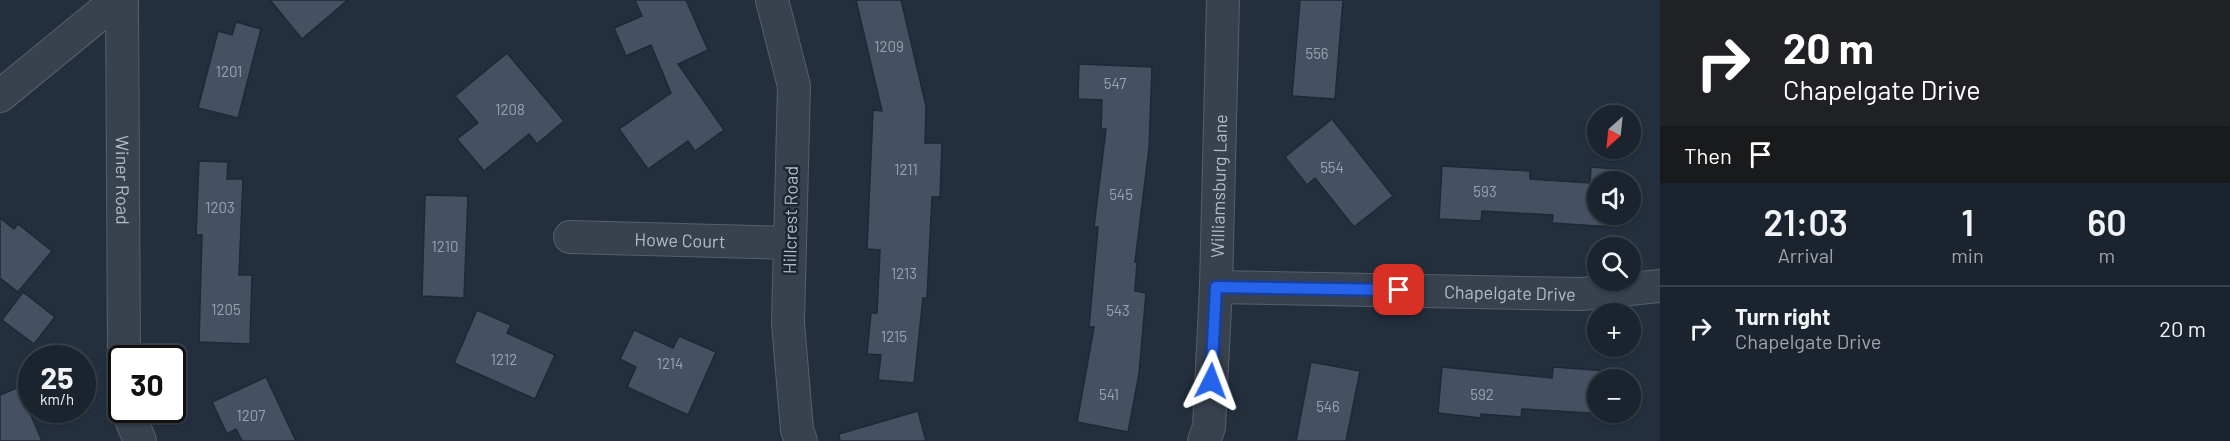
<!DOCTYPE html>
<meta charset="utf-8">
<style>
:root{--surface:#1b232e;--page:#242b36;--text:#f1f3f6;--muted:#a0a4aa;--line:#39404a}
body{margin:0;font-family:Barlow,sans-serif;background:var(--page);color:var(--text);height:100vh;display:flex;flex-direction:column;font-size:22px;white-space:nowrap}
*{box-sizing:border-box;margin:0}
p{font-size:20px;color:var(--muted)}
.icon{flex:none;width:33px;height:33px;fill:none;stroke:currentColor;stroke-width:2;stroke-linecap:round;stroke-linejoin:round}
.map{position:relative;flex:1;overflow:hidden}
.panel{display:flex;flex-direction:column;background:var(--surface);width:570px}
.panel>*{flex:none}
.guide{background:#202124;color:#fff;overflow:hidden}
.needle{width:39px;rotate:207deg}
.controls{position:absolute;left:1587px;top:105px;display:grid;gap:12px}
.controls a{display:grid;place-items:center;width:54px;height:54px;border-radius:50%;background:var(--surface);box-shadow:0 2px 4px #0004,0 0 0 2px var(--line);font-size:30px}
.speed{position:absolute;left:18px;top:345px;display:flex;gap:12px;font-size:30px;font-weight:700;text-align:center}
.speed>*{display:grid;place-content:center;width:78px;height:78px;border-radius:50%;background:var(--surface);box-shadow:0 2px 4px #0004,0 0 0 2px var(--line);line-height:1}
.speed small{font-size:15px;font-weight:400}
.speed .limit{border:3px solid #111;border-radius:9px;background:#fff;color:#111}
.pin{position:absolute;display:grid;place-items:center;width:51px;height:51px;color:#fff;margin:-26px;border-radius:12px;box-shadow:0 3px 9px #0006}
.me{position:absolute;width:66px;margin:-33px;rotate:3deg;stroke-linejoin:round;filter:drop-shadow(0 0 4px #0008)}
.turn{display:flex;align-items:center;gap:21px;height:126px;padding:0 24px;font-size:27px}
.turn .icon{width:78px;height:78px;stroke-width:2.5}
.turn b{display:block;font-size:42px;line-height:51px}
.then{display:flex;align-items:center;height:57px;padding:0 24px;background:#0003;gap:12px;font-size:22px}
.eta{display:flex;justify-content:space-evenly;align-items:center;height:102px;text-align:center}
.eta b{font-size:36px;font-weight:600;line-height:42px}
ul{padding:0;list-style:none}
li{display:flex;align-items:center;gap:18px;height:84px;padding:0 24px;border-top:2px solid var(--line)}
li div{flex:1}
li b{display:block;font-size:22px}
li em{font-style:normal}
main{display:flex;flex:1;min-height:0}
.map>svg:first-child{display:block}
.building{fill:#455162;stroke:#1f2835;stroke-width:1.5}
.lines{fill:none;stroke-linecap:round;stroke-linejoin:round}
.minor-casing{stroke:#565f6c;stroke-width:34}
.minor{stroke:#38414e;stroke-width:32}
.route-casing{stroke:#184099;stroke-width:15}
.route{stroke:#2563eb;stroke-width:10}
.labels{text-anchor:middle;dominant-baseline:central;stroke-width:5;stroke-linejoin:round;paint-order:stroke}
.number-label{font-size:15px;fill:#98a1af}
.street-label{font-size:18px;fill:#b4bcc9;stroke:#1d2633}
</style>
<main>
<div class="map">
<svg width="1660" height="441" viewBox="0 0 1660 441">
<rect width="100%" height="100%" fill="#242f3e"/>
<!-- building -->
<g class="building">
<polygon points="270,0 348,0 302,39"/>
<polygon points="635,0 686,0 708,50 678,64 724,130 695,151 688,141 648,169 619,129 671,93 651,45 626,56 614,28 642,16"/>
<polygon points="856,0 901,0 926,106 925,143 942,143 940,197 932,197 927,298 923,298 914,383 878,380 881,355 867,354 871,313 877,313 880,250 867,249 873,110 882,111"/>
<polygon points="1300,0 1343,0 1335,99 1292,96"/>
<polygon points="236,22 261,29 238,118 198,108 218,31 232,35"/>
<polygon points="507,53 564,121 537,144 529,134 484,171 457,139 478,123 455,96"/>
<polygon points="1079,64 1152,67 1149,148 1135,262 1137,262 1135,291 1146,293 1139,374 1128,432 1077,422 1094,327 1089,327 1098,227 1094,227 1106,129 1101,129 1102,100 1078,99"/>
<polygon points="1332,119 1393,196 1354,227 1315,178 1307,185 1285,157"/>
<polygon points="199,161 228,162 227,179 243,179 239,275 252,275 250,344 199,342 202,235 196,235"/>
<polygon points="1442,166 1530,171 1530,179 1590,183 1591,167 1616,169 1616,182 1598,182 1598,214 1613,214 1613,227 1552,223 1553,215 1482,211 1481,221 1439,219"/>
<polygon points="425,195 468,196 464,298 422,296"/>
<polygon points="0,218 14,229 18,224 52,251 18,292 0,278"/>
<polygon points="23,292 55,317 34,344 2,320"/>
<polygon points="477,310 511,325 507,333 555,355 535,399 454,363"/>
<polygon points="634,330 673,348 679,336 716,352 688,415 627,387 636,367 620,359"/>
<polygon points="1311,362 1360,371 1346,441 1296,441"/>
<polygon points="1442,367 1552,378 1553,367 1609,371 1609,380 1598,380 1598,412 1607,412 1606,414 1522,409 1521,417 1481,414 1481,418 1438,413"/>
<polygon points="266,377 296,441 242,441 236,429 227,434 212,402"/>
<polygon points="19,387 42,441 0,441 0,395"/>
<polygon points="918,411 926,441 840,441 839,434"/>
</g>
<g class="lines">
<!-- minor casing -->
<g class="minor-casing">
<g id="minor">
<path id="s1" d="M 122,0 L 124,358"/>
<polyline points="772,0 794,86 788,323 797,430 801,441"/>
<polyline points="0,96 117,0"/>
<path id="s2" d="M 570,237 L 790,243"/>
<path id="s3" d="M 1216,287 L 1582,294 L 1660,286"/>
<polyline points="127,410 140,441"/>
<path id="s4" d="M 1204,441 L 1209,427 L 1216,287 L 1223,0"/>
</g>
</g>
<!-- minor -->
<use href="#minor" class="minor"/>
</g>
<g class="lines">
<!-- route casing -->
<g class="route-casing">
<polyline id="route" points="1211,381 1216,287 1399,290"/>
</g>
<!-- route -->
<use href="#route" class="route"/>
</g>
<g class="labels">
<!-- number labels -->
<g class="number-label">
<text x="889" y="46">1209</text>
<text x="1317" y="53">556</text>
<text x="229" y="71">1201</text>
<text x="1115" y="83">547</text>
<text x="510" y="109">1208</text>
<text x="1332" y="167">554</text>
<text x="906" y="169">1211</text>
<text x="1485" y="191">593</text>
<text x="1121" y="194">545</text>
<text x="220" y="207">1203</text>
<text x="445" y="246">1210</text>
<text x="904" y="273">1213</text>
<text x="226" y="309">1205</text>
<text x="1118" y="310">543</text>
<text x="894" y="336">1215</text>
<text x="504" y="359">1212</text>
<text x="670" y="363">1214</text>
<text x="1109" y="394">541</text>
<text x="1482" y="394">592</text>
<text x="1328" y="406">546</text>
<text x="251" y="415">1207</text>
</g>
<!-- street labels -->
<g class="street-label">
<text stroke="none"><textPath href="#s1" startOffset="180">Winer Road</textPath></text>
<text stroke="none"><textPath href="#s4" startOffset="256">Williamsburg Lane</textPath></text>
<text transform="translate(790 220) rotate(-89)">Hillcrest Road</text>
<text stroke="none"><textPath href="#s2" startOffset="110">Howe Court</textPath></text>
<text stroke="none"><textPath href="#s3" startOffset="294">Chapelgate Drive</textPath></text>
</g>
</g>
</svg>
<div class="controls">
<a><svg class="needle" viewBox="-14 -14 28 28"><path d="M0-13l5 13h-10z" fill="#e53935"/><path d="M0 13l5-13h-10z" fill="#a0a4aa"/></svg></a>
<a><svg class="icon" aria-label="sound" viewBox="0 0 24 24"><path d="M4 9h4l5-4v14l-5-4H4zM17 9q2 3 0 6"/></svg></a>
<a><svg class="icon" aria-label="search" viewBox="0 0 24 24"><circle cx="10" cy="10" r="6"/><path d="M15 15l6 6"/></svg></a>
<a>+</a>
<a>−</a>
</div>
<div class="speed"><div>25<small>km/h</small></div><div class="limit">30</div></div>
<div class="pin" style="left:1399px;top:290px;background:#d93025"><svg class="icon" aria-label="arrive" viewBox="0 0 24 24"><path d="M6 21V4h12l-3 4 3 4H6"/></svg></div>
<svg class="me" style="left:1211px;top:381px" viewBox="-20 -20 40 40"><path d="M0-17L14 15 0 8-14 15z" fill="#2563eb" stroke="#fff" stroke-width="4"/></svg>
</div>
<section class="panel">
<div class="guide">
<div class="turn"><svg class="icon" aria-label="right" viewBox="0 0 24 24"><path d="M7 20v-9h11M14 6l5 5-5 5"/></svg><div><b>20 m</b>Chapelgate Drive</div></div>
<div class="then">Then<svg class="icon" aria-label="arrive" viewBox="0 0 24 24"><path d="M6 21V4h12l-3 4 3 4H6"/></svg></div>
</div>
<div class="eta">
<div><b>21:03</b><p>Arrival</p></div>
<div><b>1</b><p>min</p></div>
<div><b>60</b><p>m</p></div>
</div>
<ul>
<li><svg class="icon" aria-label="right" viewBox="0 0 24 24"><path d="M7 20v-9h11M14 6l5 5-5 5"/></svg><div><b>Turn right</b><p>Chapelgate Drive</p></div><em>20 m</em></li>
</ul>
</section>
</main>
